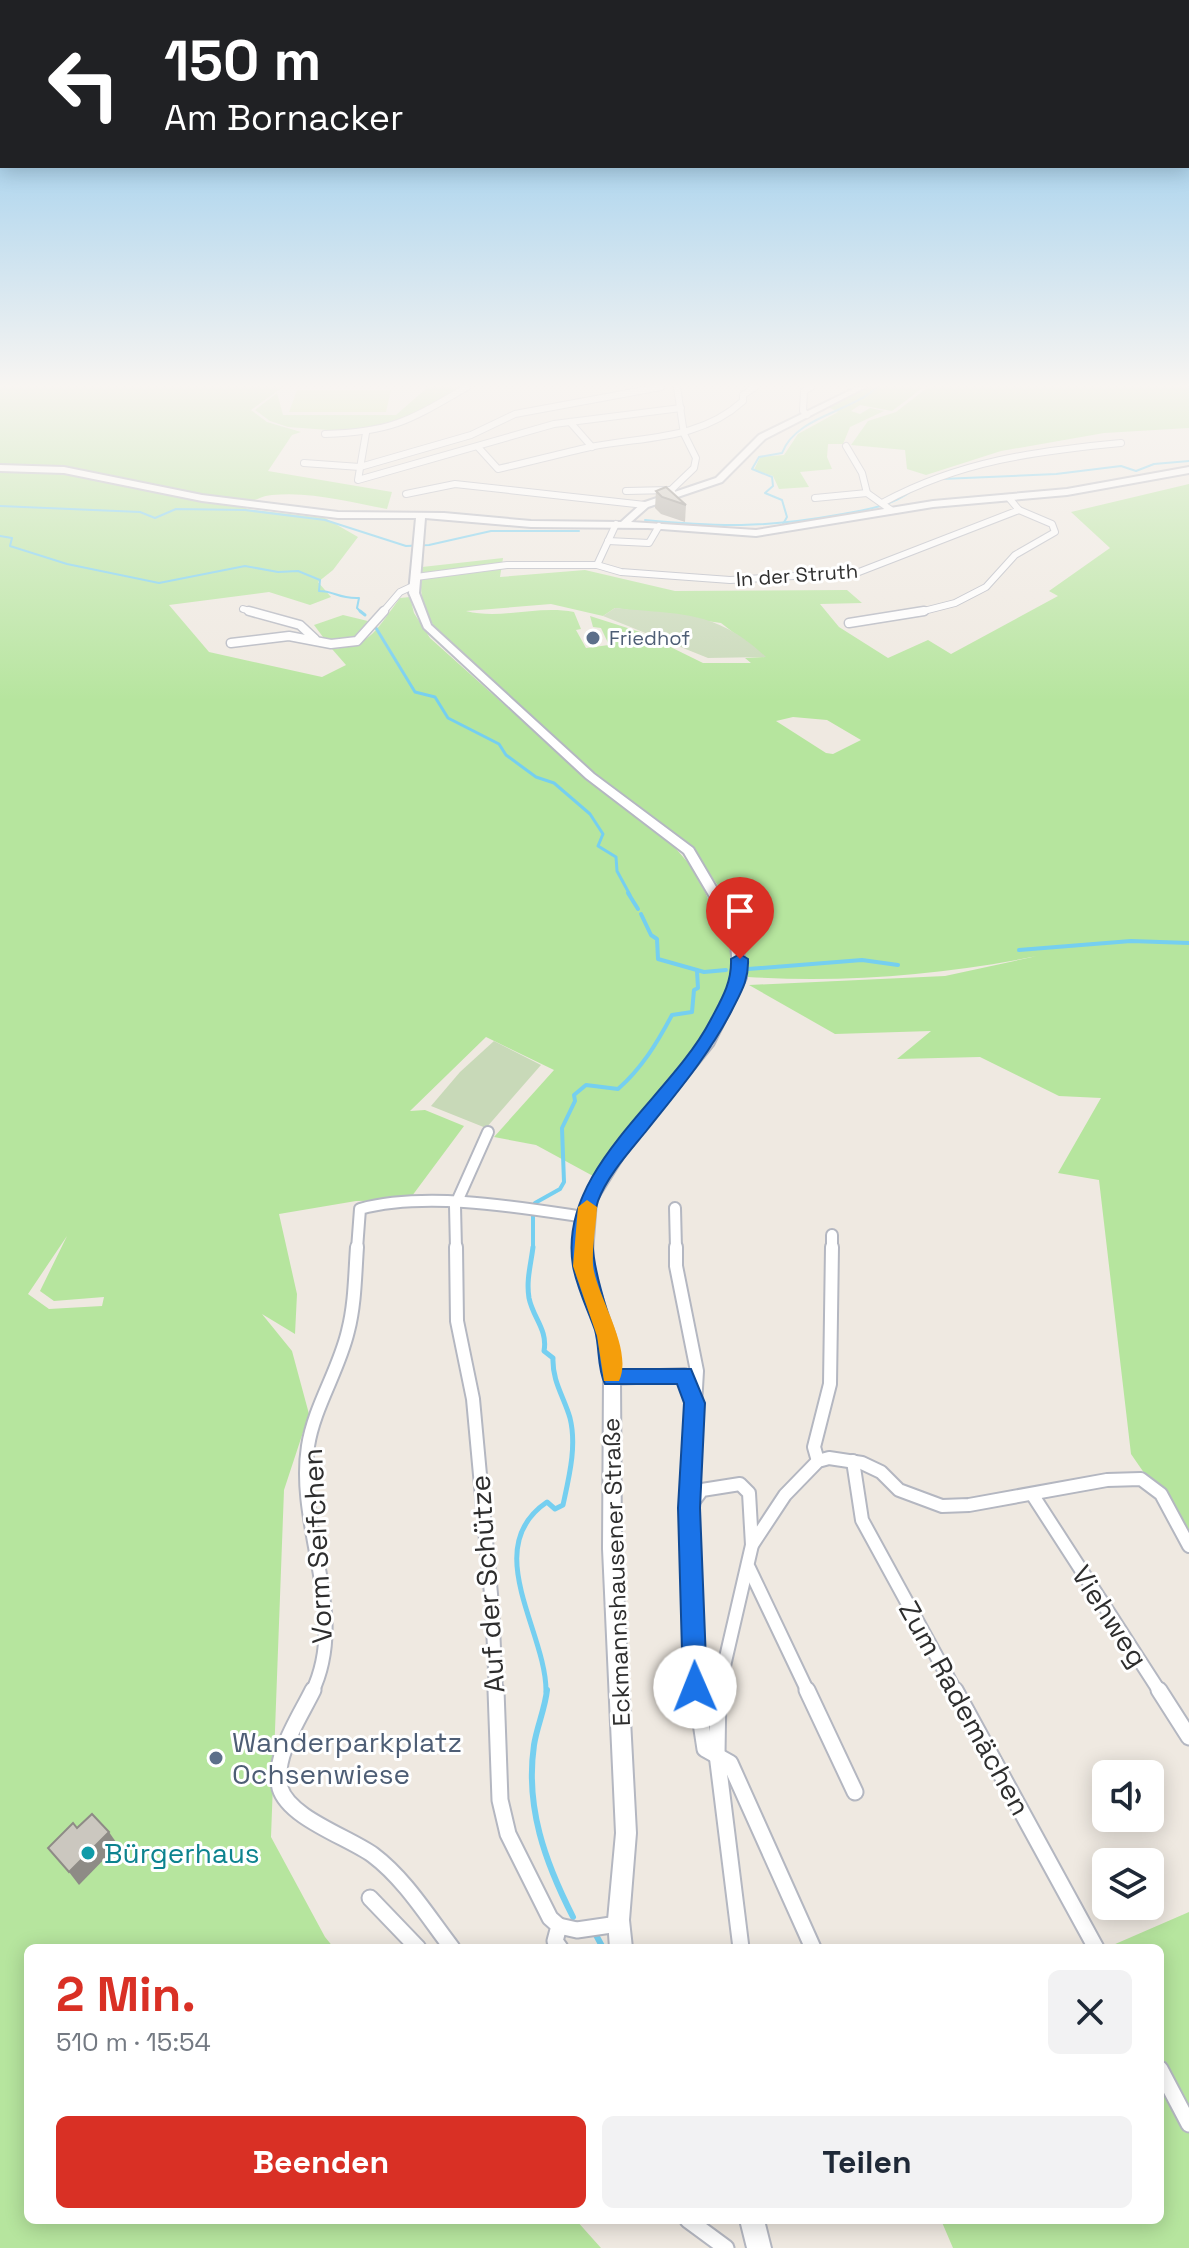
<!DOCTYPE html>
<html lang="de">
<meta charset="utf-8">
<style>
:root{--surface:#fff;--page:#f2f2f3;--text:#1f2937;--muted:#747a83;--accent:#d93025}
body{margin:0;font-family:"Space Grotesk",sans-serif;background:var(--page);color:var(--text);height:100vh;display:flex;flex-direction:column;font-size:30px;white-space:nowrap}
*{box-sizing:border-box;margin:0}
p{font-size:26px;color:var(--muted)}
.icon{flex:none;width:44px;height:44px;fill:none;stroke:currentColor;stroke-width:2;stroke-linecap:round;stroke-linejoin:round}
.map{position:relative;flex:1;overflow:hidden}
.sheet{position:absolute;left:24px;top:1944px;width:1140px;height:280px;display:flex;flex-direction:column;background:var(--surface);border-radius:12px;box-shadow:0 4px 20px #0003}
.sheet>*{flex:none}
.hud{position:absolute;left:0px;top:0px;width:1190px;height:168px;box-shadow:0 4px 20px #0003;background:#202124;color:#fff;overflow:hidden}
.buttons{position:absolute;left:1092px;top:1760px;display:grid;gap:16px}
.buttons a{display:grid;place-items:center;width:72px;height:72px;border-radius:12px;background:var(--surface);box-shadow:0 4px 20px #0003;font-size:40px}
.pin{position:absolute;display:grid;place-items:center;width:68px;height:68px;color:#fff;margin:-82px -34px;border-radius:50% 50% 50% 0;rotate:-45deg;box-shadow:0 0 8px #0007}
.pin .icon{rotate:45deg}
.me{position:absolute;width:88px;margin:-44px;rotate:359deg;stroke-linejoin:round;filter:drop-shadow(0 0 6px #0008)}
.turn{display:flex;align-items:center;gap:28px;height:168px;padding:0 32px;font-size:36px}
.turn .icon{width:104px;height:104px;stroke-width:2.5}
.turn b{display:block;font-size:56px;line-height:68px}
.round{display:grid;place-items:center;flex:none;width:84px;height:84px;border-radius:12px;background:var(--page)}
.summary{display:flex;align-items:center;justify-content:space-between;height:136px;padding:0 32px}
h1{font-size:48px;font-weight:700;line-height:60px;color:var(--accent)}
.action{display:flex;gap:16px;margin-top:auto;padding:16px 32px}
.action a{flex:1;height:92px;border-radius:12px;background:var(--accent);color:#fff;font-size:32px;font-weight:700;line-height:92px;text-align:center}
.action a+a{background:var(--page);color:var(--text)}
.map>svg:first-child{display:block}
.green{fill:#b6e59e;fill-rule:evenodd}
.cemetery{fill:#c8d9b8}
.pitch{fill:#c9ec9a}
.lines{fill:none;stroke-linecap:round;stroke-linejoin:round}
.stream-far4{stroke:#75cff0;stroke-width:2}
.stream-far3{stroke:#75cff0;stroke-width:3}
.stream-far2{stroke:#75cff0;stroke-width:4}
.stream-far1{stroke:#75cff0;stroke-width:5}
.stream{stroke:#75cff0;stroke-width:6}
.street-far4-casing{stroke:#b4b7c1;stroke-width:8}
.street-far3-casing{stroke:#b4b7c1;stroke-width:11}
.street-far2-casing{stroke:#b4b7c1;stroke-width:14}
.street-far1-casing{stroke:#b4b7c1;stroke-width:16}
.street-casing{stroke:#b4b7c1;stroke-width:19}
.secondary-casing{stroke:#b4b7c1;stroke-width:4}
.street-far4{stroke:#fff;stroke-width:6}
.street-far3{stroke:#fff;stroke-width:8}
.street-far2{stroke:#fff;stroke-width:10}
.street-far1{stroke:#fff;stroke-width:12}
.street{stroke:#fff;stroke-width:15}
.secondary{fill:#fff;fill-rule:evenodd}
.wall{fill:#afaba4}
.shaded-wall{fill:#8e8b86}
.building{fill:#cbc7bf;stroke:#8e8b86;stroke-width:2}
.route{fill:#1a73e8;stroke:#114b97;stroke-width:2}
.slow{fill:#f59e0b}
.service-dot{fill:#5c6f8a;stroke:#fff;stroke-width:3}
.culture-dot{fill:#0f9aa8;stroke:#fff;stroke-width:3}
.labels{text-anchor:middle;dominant-baseline:central;stroke-width:6;stroke-linejoin:round;paint-order:stroke}
.far-street-label{font-size:20px;fill:#2e2e2e;stroke:#fff}
.far-service-label{font-size:20px;fill:#4e5e75;stroke:#fff;text-anchor:start}
.street-label{font-size:24px;fill:#2e2e2e;stroke:#fff}
.near-street-label{font-size:28px;fill:#2e2e2e;stroke:#fff}
.near-service-label{font-size:28px;fill:#4e5e75;stroke:#fff;text-anchor:start}
.near-culture-label{font-size:28px;fill:#0d838f;stroke:#fff;text-anchor:start}
</style>
<div class="map">
<svg width="1189" height="2248" viewBox="0 0 1189 2248">
<rect width="100%" height="100%" fill="#efe9e1"/>
<!-- green -->
<g class="green">
<path d="M 0,387 L 283,387 L 251,410 L 267,422 L 301,432 L 292,435 L 268,471 L 392,492 L 387,509 C 350,502 310,491 272,495 C 255,497 259,503 237,500 C 157,490 81,466 0,466 Z"/>
<polygon points="428,387 463,387 391,425 342,431 288,427 270,421 255,410 277,393 283,415 396,415"/>
<polygon points="867,387 924,387 892,411 860,405 851,411 860,414 870,408 884,411 850,427 843,444 828,444 827,457 832,469 800,472 809,487 779,489 773,476 754,470 760,457 784,455 798,434 838,412 828,407"/>
<polygon points="928,387 1189,387 1189,428 1104,433 1001,451 926,475 907,469 905,450 851,445 868,421 896,412"/>
<path d="M 0,470 L 54,471 L 249,506 L 246,509 L 325,518 L 358,537 L 333,570 L 318,582 L 331,597 L 310,605 L 269,592 L 169,605 L 209,652 L 322,677 L 346,665 L 332,649 C 372,646 377,628 400,598 L 410,597 L 414,613 L 430,638 L 586,778 L 671,843 L 697,873 L 731,953 L 730,981 L 698,1044 L 593,1176 L 536,1145 L 494,1137 L 554,1070 L 486,1037 L 410,1111 L 425,1110 L 464,1126 L 409,1200 L 356,1201 L 279,1214 L 297,1294 L 295,1334 L 262,1314 L 292,1351 L 309,1414 L 284,1490 L 271,1837 L 325,1937 L 334,1948 L 28,1948 L 28,2220 L 576,2220 L 601,2248 L 0,2248 ZM 67,1236 L 40,1291 L 54,1301 L 104,1297 L 102,1306 L 49,1309 L 28,1294 Z"/>
<path d="M 1189,484 L 1189,1538 L 1131,1454 L 1099,1180 L 1058,1173 L 1101,1098 L 1059,1096 L 980,1057 L 897,1059 L 931,1031 L 835,1034 L 749,985 L 945,976 L 1037,956 C 942,975 845,983 748,977 L 742,942 L 717,884 L 692,851 L 592,774 L 447,642 C 425,618 418,600 422,567 L 503,558 L 500,577 L 585,570 L 675,591 L 847,590 L 862,603 L 820,604 L 839,627 L 888,658 L 928,640 L 951,654 L 1058,596 L 1049,591 L 1110,548 L 1071,512 ZM 551,604 L 603,616 L 615,608 L 721,623 L 765,657 L 745,658 L 751,663 L 703,663 L 640,632 L 590,616 L 593,627 L 601,628 L 609,645 L 586,648 L 576,630 L 581,629 L 574,612 C 537,605 501,620 466,611 ZM 793,717 L 827,720 L 861,740 L 833,754 L 826,753 L 776,721 Z"/>
<polygon points="343,615 372,622 355,640 326,641 314,625"/>
<polygon points="1189,1912 1189,2248 953,2248 941,2220 1160,2220 1160,1948 1106,1948"/>
</g>
<!-- cemetery -->
<g class="cemetery">
<path d="M 615,608 C 680,615 715,609 766,657 L 708,658 L 603,616 Z"/>
<polygon points="494,1041 541,1065 486,1128 431,1106 460,1072"/>
</g>
<!-- pitch -->
<polygon class="pitch" points="297,390 391,390 386,412 289,412"/>
<g class="lines">
<!-- stream-far4 -->
<g class="stream-far4">
<polyline points="942,479 1056,474 1121,466 1136,471 1154,464 1189,461"/>
<polyline points="0,506 140,512 155,518 176,509 245,510 325,520 406,546 429,545 491,531 579,531"/>
<path d="M 645,520 C 719,527 764,528 837,515 C 868,509 888,508 913,490"/>
<path d="M 783,524 L 787,517 L 782,500 L 765,493 L 773,486 L 772,477 L 752,469 L 759,457 L 782,453 C 796,416 852,412 877,387"/>
<path d="M 0,536 L 12,538 L 10,546 L 67,564 L 159,583 L 245,566 L 278,572 L 298,571 L 320,580 L 319,591 C 335,591 338,599 359,598 L 357,608 L 362,613"/>
</g>
<!-- stream-far3 -->
<g class="stream-far3">
<polyline points="360,611 365,615"/>
<polyline points="376,628 415,692 435,697 448,718 499,744 506,755 536,777 554,783 590,814 603,834 598,846 616,857 617,871 630,895"/>
</g>
<!-- stream-far2 -->
<g class="stream-far2">
<polyline points="628,893 638,909"/>
<polyline points="641,914 651,935 657,939 658,959 704,972 726,970"/>
<polyline points="1019,950 1131,941 1189,943"/>
<polyline points="748,969 862,960 898,965"/>
<path d="M 535,1203 L 560,1189 L 564,1182 L 562,1128 L 575,1101 L 574,1095 L 586,1085 L 618,1089 C 642,1068 657,1043 672,1015 L 692,1012 L 694,990 L 698,988 L 697,971"/>
<polyline points="533,1249 533,1216"/>
</g>
<!-- stream-far1 -->
<path class="stream-far1" d="M 533,1247 C 531,1264 526,1280 529,1298 C 533,1318 548,1330 544,1351 L 553,1358 C 552,1381 564,1397 570,1418 C 577,1446 569,1477 563,1505 L 555,1509 L 547,1502 C 479,1548 547,1632 546,1692"/>
<!-- stream -->
<g class="stream">
<path d="M 547,1690 C 545,1709 537,1726 534,1745 C 525,1807 545,1862 573,1917"/>
<polyline points="596,1935 603,1948"/>
</g>
<!-- street-far4 casing -->
<g class="street-far4-casing">
<g id="street-far4">
<polyline points="807,415 803,411 804,391 811,387"/>
<polyline points="570,422 592,447"/>
<polyline points="366,433 358,480 554,424 681,408"/>
<path d="M 325,434 C 393,432 410,420 467,387"/>
<polyline points="846,446 862,473 867,493 891,510"/>
<path d="M 478,447 L 498,469 C 529,462 559,454 590,447 C 644,436 699,441 743,401 L 743,395 L 755,387"/>
<polyline points="304,463 360,467 471,435 515,414 661,387"/>
<polyline points="626,491 671,490"/>
<polyline points="406,494 455,484 645,505"/>
<polyline points="674,496 671,490 694,468 696,458 684,434 677,387"/>
<polyline points="815,498 867,493"/>
<path d="M 884,502 C 960,461 1036,451 1121,443"/>
<polyline points="608,541 649,543 659,526"/>
<polyline points="597,565 621,572 730,580 859,572 1019,510 1009,498"/>
<polyline points="416,577 507,565 597,565 616,524"/>
<polyline points="243,609 256,613"/>
<polyline points="382,613 400,592 415,585"/>
<polyline points="916,613 955,603 986,587 1015,555 1055,532 1052,524 1019,510"/>
</g>
</g>
<!-- street-far3 casing -->
<g class="street-far3-casing">
<g id="street-far3">
<polyline points="249,611 300,625 315,639"/>
<polyline points="849,623 924,611"/>
<polyline points="231,643 289,636 331,644 357,641 384,611"/>
</g>
</g>
<!-- street-far2 casing -->
<g class="street-far2-casing">
<g id="street-far2">
<polyline points="675,1208 676,1249"/>
<path d="M 357,1249 L 360,1209 C 426,1191 518,1207 585,1217"/>
<polyline points="456,1249 455,1206 488,1132"/>
<polyline points="832,1249 832,1235"/>
</g>
</g>
<!-- street-far1 casing -->
<g class="street-far1-casing">
<g id="street-far1">
<polyline points="456,1247 457,1321 473,1399 492,1605 496,1692"/>
<polyline points="676,1247 676,1266 697,1371 689,1508 696,1692"/>
<polyline points="612,1378 684,1375 692,1400"/>
<polyline points="818,1461 814,1447 830,1384 832,1247"/>
<polyline points="853,1461 862,1520 956,1692"/>
<polyline points="1032,1494 1160,1692"/>
<polyline points="691,1505 702,1490 740,1484 749,1493 752,1545"/>
<polyline points="749,1568 808,1692"/>
<path d="M 312,1692 C 350,1614 295,1528 308,1446 C 314,1407 339,1370 348,1331 C 355,1304 355,1275 357,1247"/>
<polyline points="718,1692 752,1545 785,1495 818,1461 829,1458 862,1463 881,1472 899,1490 942,1506 969,1505 1107,1480 1141,1479 1161,1494 1189,1546"/>
</g>
</g>
<!-- street casing -->
<g class="street-casing">
<g id="street">
<path d="M 313,1690 C 300,1717 272,1757 280,1788 C 289,1818 348,1837 373,1855 C 405,1879 428,1917 452,1948"/>
<polyline points="496,1690 500,1800 508,1834 550,1918 559,1926 555,1941 560,1948"/>
<polyline points="696,1690 705,1749 730,1763 813,1948"/>
<polyline points="718,1690 717,1754 741,1948"/>
<polyline points="807,1690 855,1792"/>
<polyline points="955,1690 1096,1948"/>
<polyline points="1159,1690 1189,1737"/>
<polyline points="370,1898 418,1948"/>
<polyline points="559,1926 577,1930 618,1924"/>
<polyline points="1160,2069 1189,2124"/>
<polyline points="688,2220 726,2248"/>
</g>
</g>
<!-- secondary casing -->
<g class="secondary-casing">
<g id="secondary">
<polygon points="857,387 866,387 765,439 722,482 648,507 631,522 756,530 933,501 1067,489 1189,467 1189,473 1067,495 933,507 756,536 648,528 531,527 425,518 419,593 431,625 594,774 693,848 729,909 743,944 746,978 713,1045 624,1156 596,1201 591,1266 615,1336 620,1378 621,1549 636,1833 629,1920 632,1948 610,1948 608,1920 616,1833 603,1549 604,1378 599,1336 575,1266 582,1200 614,1148 701,1043 734,978 731,944 717,909 684,853 586,778 424,628 409,593 416,518 338,518 202,501 64,473 0,471 0,465 64,467 202,495 338,512 444,513 531,521 621,522 642,503 716,478 759,435"/>
<polygon points="740,2220 764,2220 771,2248 747,2248"/>
</g>
</g>
<!-- street-far4 -->
<use href="#street-far4" class="street-far4"/>
<!-- street-far3 -->
<use href="#street-far3" class="street-far3"/>
<!-- street-far2 -->
<use href="#street-far2" class="street-far2"/>
<!-- street-far1 -->
<use href="#street-far1" class="street-far1"/>
<!-- street -->
<use href="#street" class="street"/>
<!-- secondary -->
<use href="#secondary" class="secondary"/>
</g>
<!-- wall -->
<polygon class="wall" points="656,491 686,505 685,522 661,514 655,508"/>
<!-- shaded-wall -->
<polygon class="shaded-wall" points="109,1832 118,1845 79,1885 69,1872"/>
<!-- building -->
<g class="building">
<polygon points="666,487 686,505 662,497 656,491"/>
<polygon points="92,1814 109,1832 69,1872 48,1848 73,1823 77,1828"/>
</g>
<!-- sky -->
<linearGradient id="sky" x2="0" y2="1"><stop stop-color="#7abfeb"/><stop offset="0.55" stop-color="#f8f5f2"/><stop offset="1" stop-color="#f8f5f2" stop-opacity="0"/></linearGradient>
<rect width="1189" height="701" fill="url(#sky)"/>
<!-- route -->
<path class="route" d="M 740,954 L 748,959 C 749,980 741,992 732,1010 C 709,1055 678,1091 647,1130 C 630,1151 607,1176 598,1201 C 579,1259 614,1313 621,1369 L 691,1369 L 705,1403 L 700,1508 L 707,1687 L 704,1696 L 695,1699 L 686,1696 L 683,1687 L 678,1508 L 684,1403 L 677,1384 L 605,1384 C 597,1368 600,1348 595,1330 C 588,1310 577,1288 573,1266 C 557,1169 670,1098 710,1021 C 721,1000 732,983 731,959 Z"/>
<!-- slow -->
<path class="slow" d="M 587,1200 L 597,1207 C 596,1226 592,1246 593,1265 C 596,1296 634,1349 619,1381 L 604,1381 L 597,1336 L 573,1266 L 578,1207 Z"/>
<!-- markers -->
<g class="service-dot">
<circle cx="593" cy="638" r="8"/>
<circle cx="216" cy="1758" r="8"/>
</g>
<circle class="culture-dot" cx="88" cy="1853" r="8"/>
<g class="labels">
<!-- far-street labels -->
<g class="far-street-label">
<text transform="translate(797 575) rotate(-4)">In der Struth</text>
</g>
<!-- far-service labels -->
<g class="far-service-label">
<text x="609" y="638">Friedhof</text>
</g>
<!-- street labels -->
<g class="street-label">
<text transform="translate(616 1572) rotate(-92)">Eckmannshausener Straße</text>
</g>
<!-- near-street labels -->
<g class="near-street-label">
<text transform="translate(317 1546) rotate(-93)">Vorm Seifchen</text>
<text transform="translate(487 1584) rotate(-94)">Auf der Schütze</text>
<text transform="translate(1110 1616) rotate(57)">Viehweg</text>
<text transform="translate(965 1708) rotate(61)">Zum Rademächen</text>
</g>
<!-- near-service labels -->
<g class="near-service-label">
<text x="232" y="1742">Wanderparkplatz<tspan x="232" dy="32">Ochsenwiese</tspan></text>
</g>
<!-- near-culture labels -->
<g class="near-culture-label">
<text x="104" y="1853">Bürgerhaus</text>
</g>
</g>
</svg>
<div class="buttons">
<a><svg class="icon" aria-label="sound" viewBox="0 0 24 24"><path d="M4 9h4l5-4v14l-5-4H4zM17 9q2 3 0 6"/></svg></a>
<a><svg class="icon" aria-label="layers" viewBox="0 0 24 24"><path d="M12 4l9 5-9 5-9-5zM3 14l9 5 9-5"/></svg></a>
</div>
<div class="pin" style="left:740px;top:959px;background:#d93025"><svg class="icon" aria-label="arrive" viewBox="0 0 24 24"><path d="M6 21V4h12l-3 4 3 4H6"/></svg></div>
<svg class="me" style="left:695px;top:1687px" viewBox="-20 -20 40 40"><circle r="19" fill="#fff"/><path d="M0-13L10 11 0 6-10 11z" fill="#1a73e8"/></svg>
<div class="hud">
<div class="turn"><svg class="icon" aria-label="left" viewBox="0 0 24 24"><path d="M17 20v-9H6M10 6l-5 5 5 5"/></svg><div><b>150 m</b>Am Bornacker</div></div>
</div>
<section class="sheet">
<div class="summary"><div><h1>2 Min.</h1><p>510 m · 15:54</p></div><a class="round"><svg class="icon" aria-label="close" viewBox="0 0 24 24"><path d="M6 6l12 12M18 6L6 18"/></svg></a></div>
<div class="action"><a>Beenden</a><a>Teilen</a></div>
</section>
</div>
